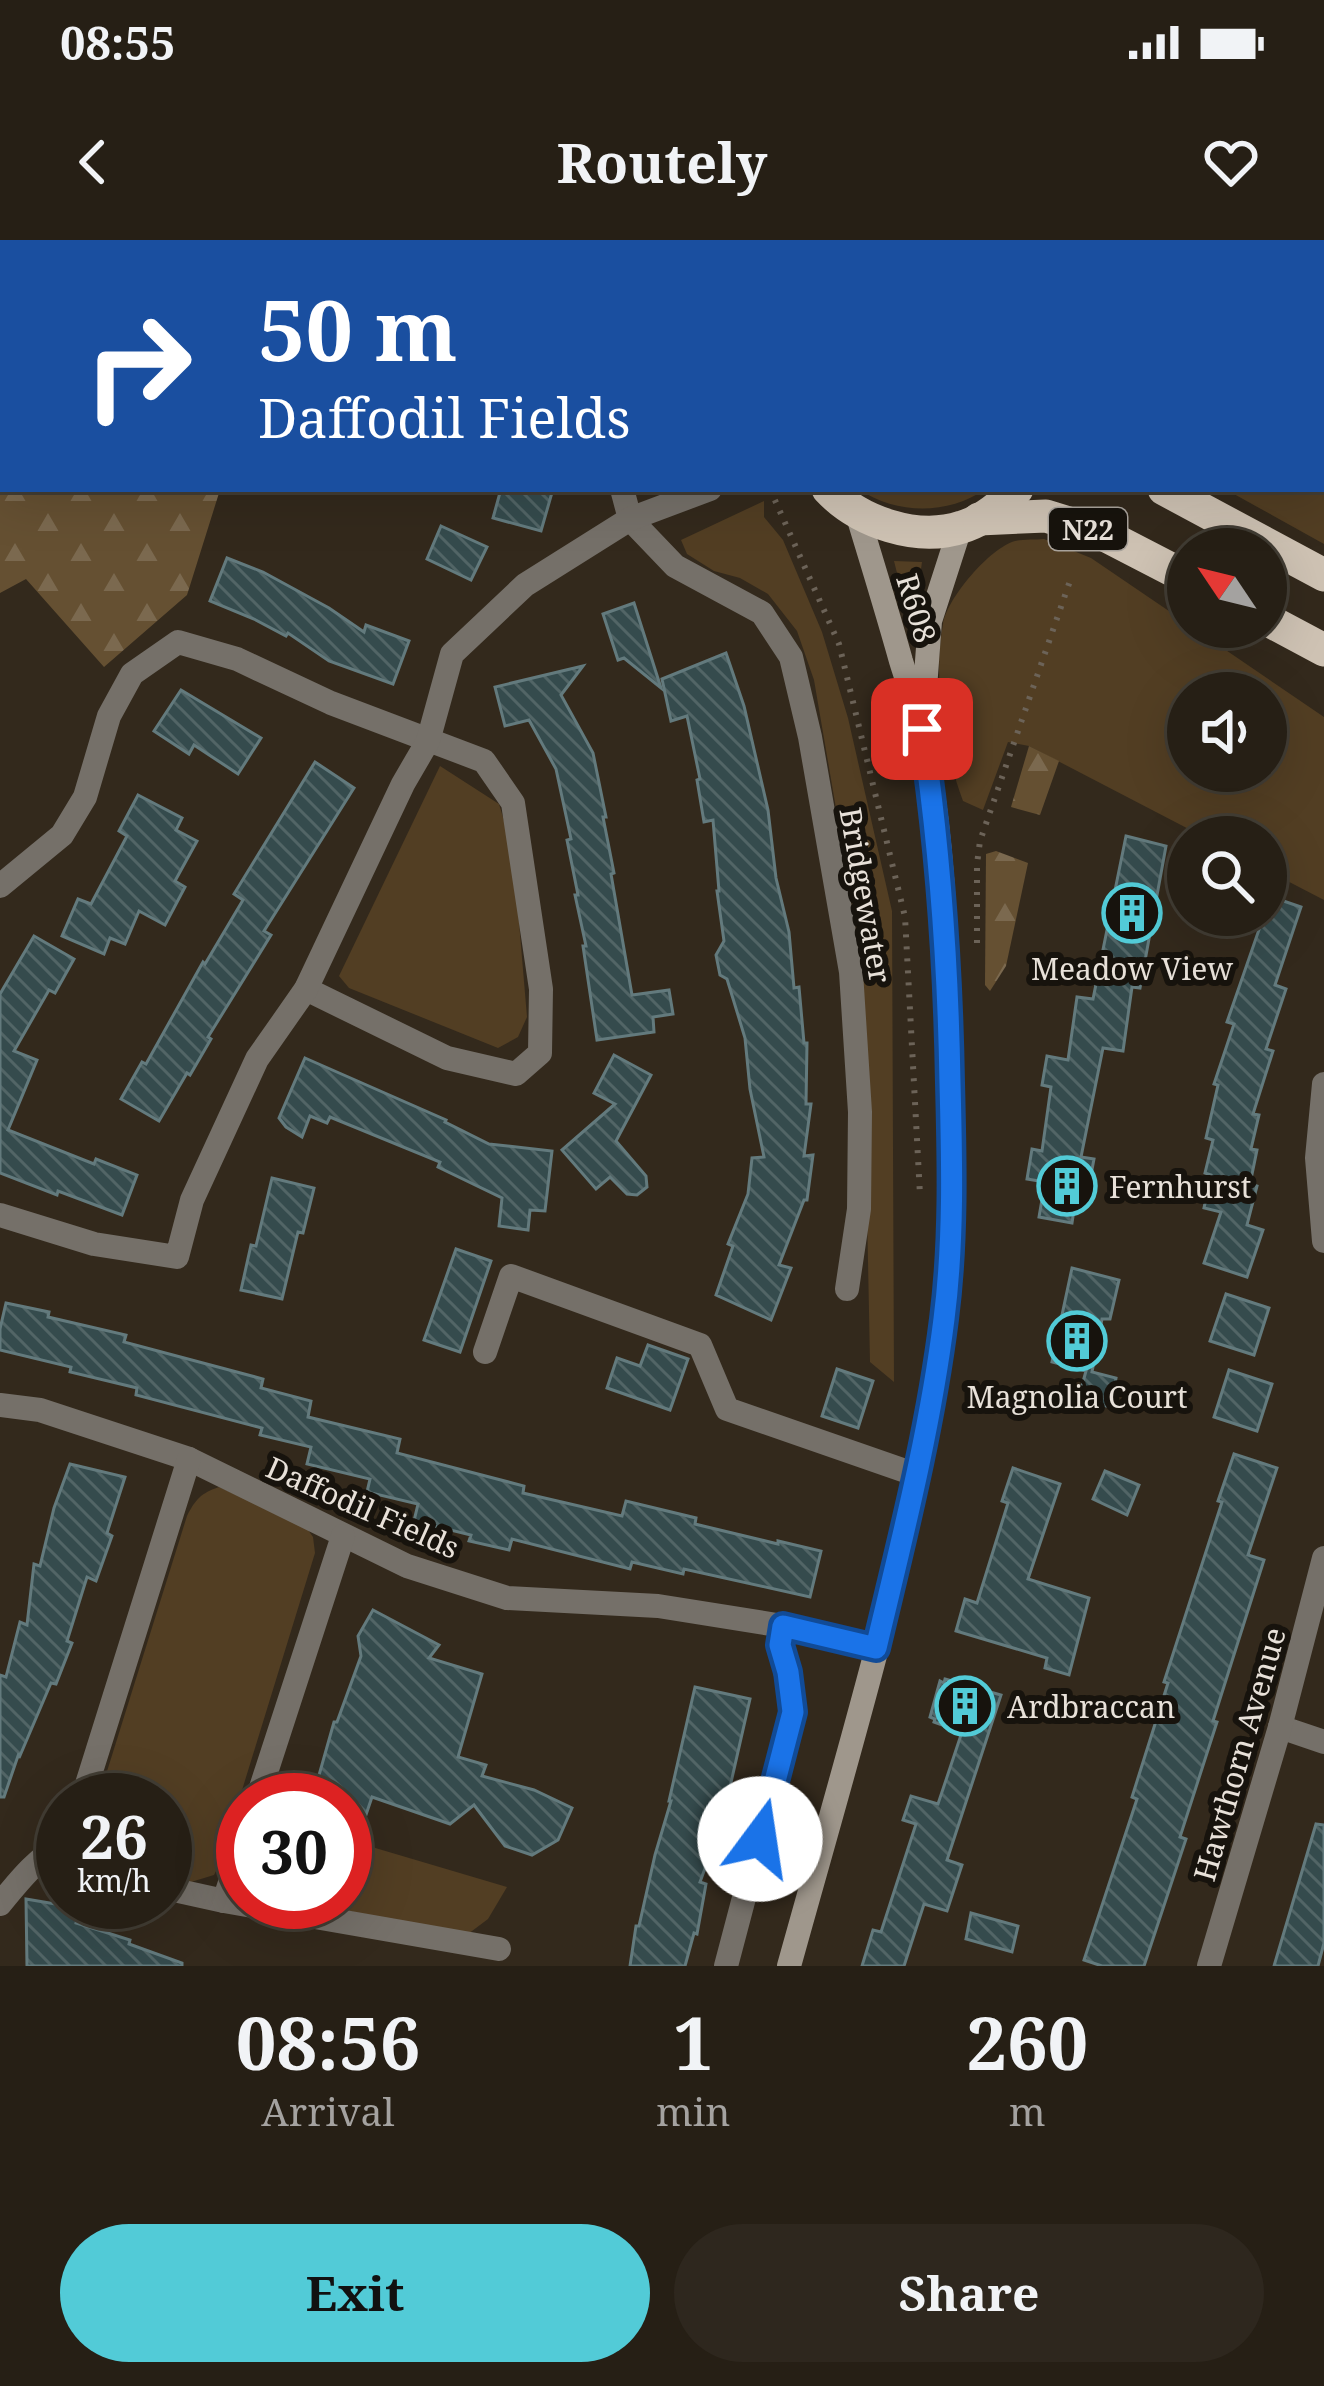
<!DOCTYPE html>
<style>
:root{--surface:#261f15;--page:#2e271e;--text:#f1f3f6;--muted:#a4a2a0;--line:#423d34;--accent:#52cbd7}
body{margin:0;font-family:"Noto Serif",serif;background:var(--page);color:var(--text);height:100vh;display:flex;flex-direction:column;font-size:45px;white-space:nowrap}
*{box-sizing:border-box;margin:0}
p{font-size:39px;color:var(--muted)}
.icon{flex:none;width:66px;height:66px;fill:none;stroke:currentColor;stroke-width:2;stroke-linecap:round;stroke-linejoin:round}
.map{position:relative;height:1726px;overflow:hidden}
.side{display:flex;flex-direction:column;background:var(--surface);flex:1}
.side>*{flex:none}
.guide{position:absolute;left:0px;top:0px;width:1326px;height:252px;box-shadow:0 12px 48px #0002,0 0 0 3px var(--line);background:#1a4fa0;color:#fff;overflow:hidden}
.needle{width:78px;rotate:305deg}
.tools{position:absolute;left:1167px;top:288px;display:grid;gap:24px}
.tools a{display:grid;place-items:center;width:120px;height:120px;border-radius:50%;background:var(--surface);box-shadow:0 12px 48px #0002,0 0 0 3px var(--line);font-size:60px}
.speed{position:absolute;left:36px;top:1533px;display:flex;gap:24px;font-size:60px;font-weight:700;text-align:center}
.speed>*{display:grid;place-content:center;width:156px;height:156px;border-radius:50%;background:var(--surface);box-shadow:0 12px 48px #0002,0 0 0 3px var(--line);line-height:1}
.speed small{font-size:30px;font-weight:400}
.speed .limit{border:18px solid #d22;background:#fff;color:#111}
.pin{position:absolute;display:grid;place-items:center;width:102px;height:102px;color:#fff;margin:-51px;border-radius:24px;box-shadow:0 6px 18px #0006}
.me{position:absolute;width:132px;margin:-66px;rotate:14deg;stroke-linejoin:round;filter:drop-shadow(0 0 9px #0008)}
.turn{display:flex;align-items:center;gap:42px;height:252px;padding:0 60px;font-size:54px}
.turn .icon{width:156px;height:156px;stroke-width:2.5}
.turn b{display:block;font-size:84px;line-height:102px}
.eta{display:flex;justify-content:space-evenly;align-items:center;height:204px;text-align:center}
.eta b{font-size:72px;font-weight:700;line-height:84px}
.action{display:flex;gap:24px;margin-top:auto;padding:24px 60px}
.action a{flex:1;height:138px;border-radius:72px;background:var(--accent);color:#111;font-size:48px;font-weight:700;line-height:138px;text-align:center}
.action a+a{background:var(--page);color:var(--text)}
.status{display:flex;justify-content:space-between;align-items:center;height:84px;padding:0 60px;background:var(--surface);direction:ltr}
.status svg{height:33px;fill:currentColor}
header{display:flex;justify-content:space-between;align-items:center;height:156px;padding:0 60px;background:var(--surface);font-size:54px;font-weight:700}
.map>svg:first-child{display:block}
.green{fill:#523e23;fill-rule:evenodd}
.forest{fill:url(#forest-firs)}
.building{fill:url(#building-back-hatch);stroke:#637a7d;stroke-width:3}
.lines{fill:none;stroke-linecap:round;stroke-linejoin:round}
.path{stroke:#6c6358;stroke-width:6;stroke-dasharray:3 9;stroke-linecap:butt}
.minor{stroke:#757069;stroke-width:24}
.secondary{stroke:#9f978c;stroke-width:24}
.trunk{stroke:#cec2b3;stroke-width:33}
.route-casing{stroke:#114b97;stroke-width:30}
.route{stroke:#1a73e8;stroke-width:21}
.labels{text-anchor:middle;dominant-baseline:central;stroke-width:12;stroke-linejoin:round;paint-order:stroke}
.shield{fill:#17130d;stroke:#a9a39c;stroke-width:3}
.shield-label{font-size:27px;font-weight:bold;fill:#e8e1d9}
.street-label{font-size:30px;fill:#e8e1d9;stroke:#17130d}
.poi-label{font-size:30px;fill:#e8e1d9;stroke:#17130d}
</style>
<div class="status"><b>08:55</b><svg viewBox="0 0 49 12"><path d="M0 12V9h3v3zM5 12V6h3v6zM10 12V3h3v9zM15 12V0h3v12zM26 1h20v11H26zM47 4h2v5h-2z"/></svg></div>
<header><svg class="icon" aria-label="back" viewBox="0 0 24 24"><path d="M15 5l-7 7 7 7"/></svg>Routely<svg class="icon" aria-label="heart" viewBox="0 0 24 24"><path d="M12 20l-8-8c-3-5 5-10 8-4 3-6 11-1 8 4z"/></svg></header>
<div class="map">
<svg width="1324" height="1726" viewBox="0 0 1324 1726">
<defs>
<pattern id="forest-firs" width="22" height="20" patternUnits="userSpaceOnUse" patternTransform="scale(3)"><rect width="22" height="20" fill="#655032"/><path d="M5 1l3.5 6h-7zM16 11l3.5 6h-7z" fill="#7b694f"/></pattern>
<pattern id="building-back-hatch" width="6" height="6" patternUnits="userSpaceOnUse" patternTransform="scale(3)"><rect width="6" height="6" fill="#354b4d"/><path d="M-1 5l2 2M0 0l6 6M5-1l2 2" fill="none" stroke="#526566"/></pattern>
</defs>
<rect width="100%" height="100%" fill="#33291c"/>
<!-- green -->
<g class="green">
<polygon points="1104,0 1324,0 1324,304 1225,249 1323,249 1323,3 1102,3"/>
<path d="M 858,249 L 986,249 C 947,275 898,275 858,249 Z"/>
<polygon points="764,261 764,277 783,300 822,392 848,478 892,671 894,1142 870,1122 862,720 814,440 797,391 768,354 740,338 714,331 687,314 681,300"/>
<path d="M 1044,299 L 1091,318 L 1188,384 L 1188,387 L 1192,387 L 1324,477 L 1324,660 L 1266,630 L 1266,597 L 1204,597 L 1029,506 L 1008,502 L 983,570 L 963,561 C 943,507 933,440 943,384 C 947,358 990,308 1015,301 C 1024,299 1035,300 1044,299 ZM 1188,453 L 1266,453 L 1266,531 L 1188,531 Z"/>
<polygon points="894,321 922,322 912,393"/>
<polygon points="440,526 499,564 513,611 527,777 518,797 498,808 349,748 339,736"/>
<path d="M 219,1247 L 306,1287 L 313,1297 L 315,1313 L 219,1625 L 214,1635 L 191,1642 L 165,1635 L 165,1560 L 98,1560 L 187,1276 C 195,1260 201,1253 219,1247 Z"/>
<polygon points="345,1599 507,1647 488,1679 468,1694 302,1662 345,1662"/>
</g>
<!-- forest -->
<g class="forest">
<polygon points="0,0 188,0 184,3 3,3 3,249 214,249 219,253 187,355 104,427 26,339 0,353"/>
<polygon points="1029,506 1059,521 1040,575 1011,567"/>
<polygon points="996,611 1028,623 1006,726 990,751 985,745 986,614"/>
</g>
<!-- building -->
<g class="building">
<polygon points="501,249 553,249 541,291 493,278"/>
<polygon points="441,286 487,307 471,340 427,319"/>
<polygon points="227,318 263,332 329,368 364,392 366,385 409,401 393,444 329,421 288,393 286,396 254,379 210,361"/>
<polygon points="634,363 661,448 624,418 618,420 603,374"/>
<polygon points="726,413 744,466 768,570 776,638 789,692 794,748 799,747 804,803 807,803 806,864 811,864 804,916 813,915 807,960 804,960 779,1025 791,1028 771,1080 716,1055 733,1006 728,1004 748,954 752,918 764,917 750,849 745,798 727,739 720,735 716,715 724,701 717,651 719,651 713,580 704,582 697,540 700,539 687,476 671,481 662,439"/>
<polygon points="583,426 561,455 593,513 606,577 603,577 614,633 611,634 632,755 669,750 673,774 653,777 654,792 597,800 583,706 586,706 575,655 578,655 567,600 571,599 556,529 529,480 505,486 495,447"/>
<polygon points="181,450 261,498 238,534 194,505 189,514 154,491"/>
<polygon points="315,522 354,548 264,691 271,695 208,797 211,799 190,835 187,833 159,881 121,859 142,822 146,824 203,722 205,724 243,660 234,654"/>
<polygon points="138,555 182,578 176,590 197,601 175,641 185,647 165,685 139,671 125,704 110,698 104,714 62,696 78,659 91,664 127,596 119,591"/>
<polygon points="1126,596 1166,606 1140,748 1132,747 1123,811 1103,808 1081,917 1094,919 1088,951 1077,950 1072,983 1039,977 1045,942 1027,939 1032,909 1042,911 1051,847 1042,845 1047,816 1068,820 1077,757 1093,759"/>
<polygon points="1266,655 1301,667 1275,745 1286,749 1266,809 1273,811 1253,874 1259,875 1251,909 1257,910 1250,944 1257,946 1247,985 1263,990 1247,1037 1204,1023 1221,972 1204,968 1211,935 1205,933 1213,900 1206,898 1218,845 1214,844 1234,784 1227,782 1262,681 1266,682"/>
<polygon points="34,696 74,719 55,753 49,750 14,811 37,820 8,890 94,924 96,919 137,935 122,975 58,951 57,955 0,933 0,754"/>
<polygon points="614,815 651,835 616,901 646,936 647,947 637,955 627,954 610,937 596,949 562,910 615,864 594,853"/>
<polygon points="305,818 446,880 445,882 489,904 552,911 545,971 530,970 528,990 499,986 502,958 438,927 440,922 330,877 327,883 310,876 302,897 286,887 279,878"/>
<polygon points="272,938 314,948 303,993 298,992 282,1059 241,1050 251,1005 256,1006"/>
<polygon points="456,1009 491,1021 460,1112 424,1100"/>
<polygon points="1072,1028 1119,1040 1110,1079 1102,1079 1092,1132 1116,1138 1111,1167 1078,1160 1086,1131 1052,1122"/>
<polygon points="1226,1054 1269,1068 1254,1115 1210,1101"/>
<polygon points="6,1063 49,1072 48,1077 126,1095 124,1102 263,1139 261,1148 311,1161 308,1177 400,1199 397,1213 524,1246 523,1253 622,1276 626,1261 696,1278 695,1284 778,1304 778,1301 821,1311 810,1357 684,1329 683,1334 632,1322 630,1329 512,1299 509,1310 469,1301 471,1295 414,1281 418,1264 367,1252 370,1239 307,1224 311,1207 260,1195 262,1188 136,1155 137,1148 70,1132 71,1127 0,1110 0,1089"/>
<polygon points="648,1105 688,1119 670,1170 607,1148 617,1118 640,1126"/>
<polygon points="837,1129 873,1141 858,1188 822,1176"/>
<polygon points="1229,1130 1272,1144 1257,1191 1214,1177"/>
<polygon points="1234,1214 1277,1228 1248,1315 1264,1320 1213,1481 1217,1482 1180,1597 1186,1599 1144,1726 1102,1726 1084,1720 1137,1559 1132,1557 1168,1443 1164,1442 1222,1262 1218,1261"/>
<polygon points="70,1224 125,1237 107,1293 112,1296 96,1341 87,1337 67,1401 72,1403 56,1444 51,1443 19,1518 19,1513 4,1557 0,1557 0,1435 6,1437 20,1382 27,1385 34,1324 40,1326 54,1268"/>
<polygon points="1013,1228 1060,1244 1028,1339 1089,1358 1069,1435 1045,1428 1047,1418 956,1391 965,1359 977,1363 1008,1263 1002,1261"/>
<polygon points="1105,1231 1139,1245 1127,1275 1093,1259"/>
<polygon points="373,1370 439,1405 429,1418 482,1434 458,1517 486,1525 482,1536 534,1550 572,1568 558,1600 532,1615 505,1606 474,1565 450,1584 372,1557 349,1625 345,1624 345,1560 312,1560 334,1482 337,1482 361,1416 358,1396"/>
<polygon points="945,1439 1001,1455 947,1620 962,1625 947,1671 924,1664 904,1726 862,1726 873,1690 881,1692 916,1584 903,1580 911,1556 938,1564 962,1492 934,1482 935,1479 930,1477 940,1441 944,1443"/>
<polygon points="695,1447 750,1459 722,1582 700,1642 706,1644 697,1694 694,1693 685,1726 630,1726 636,1686 639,1686 655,1615 671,1561 669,1561"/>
<polygon points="1316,1584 1324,1585 1324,1703 1318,1726 1274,1726"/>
<polygon points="26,1659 79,1668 76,1683 130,1700 129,1704 182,1723 182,1726 27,1726"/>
<polygon points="971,1673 1018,1686 1012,1712 966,1699"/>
</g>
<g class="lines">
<!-- path -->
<g class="path">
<polyline points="301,0 301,3"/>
<polyline points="623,0 625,3"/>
<polyline points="770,249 839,404 905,677 920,955"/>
<polyline points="977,703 977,624 980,601 1072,335"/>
</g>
<!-- minor -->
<g class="minor">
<polyline points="622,249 630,279 675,326 762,373 791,417 810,497 851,732 860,872 859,969 847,1049"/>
<polyline points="0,646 62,595 85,557 109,476 132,434 178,402 237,419 331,463 484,521 513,563 541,749 540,813 516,834 447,818 306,749"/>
<polyline points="1324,844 1317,918 1324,1001"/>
<polyline points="0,975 94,1004 177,1017 192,960 257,819 306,749 403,544 428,501 452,414 525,345 630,279 710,249"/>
<polyline points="485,1112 511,1036 700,1105 727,1169 917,1235"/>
<polyline points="0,1165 40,1170 189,1219 407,1326 507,1358 658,1366 783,1386 876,1409"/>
<polyline points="1280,1487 1324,1502"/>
<polyline points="82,1560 189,1219"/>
<polyline points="257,1560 343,1296"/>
<polyline points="165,1648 224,1661 499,1709"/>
<polyline points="224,1661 243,1603"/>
<path d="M 0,1664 C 19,1641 37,1618 63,1604"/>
<path d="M 726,1726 L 793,1472 C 789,1443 778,1414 783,1386"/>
<polyline points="1209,1726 1280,1487 1324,1318"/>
</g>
<!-- secondary -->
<g class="secondary">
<polyline points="997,3 1003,0"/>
<polyline points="1086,3 1088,0"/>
<polyline points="923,475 930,381 960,288"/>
<path d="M 789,1726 C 840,1542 896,1358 931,1171 C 955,1045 953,916 949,790 C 946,691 943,588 922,491 C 917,467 908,444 901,421 C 887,371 872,322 857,273"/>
</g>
<!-- trunk -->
<g class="trunk">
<polyline points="661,0 662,3"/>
<polyline points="700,0 707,3"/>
<path d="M 828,249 C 859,282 917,302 962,287 C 982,281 1002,265 1017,249"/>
<polyline points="1164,249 1324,335"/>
<polyline points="979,279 1046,276 1101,293 1188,338"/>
<polyline points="1266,379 1324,410"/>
</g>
</g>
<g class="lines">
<!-- route casing -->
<g class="route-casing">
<path id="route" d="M 760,1599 L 793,1472 L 788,1432 L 780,1405 L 783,1386 L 876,1408 C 902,1299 930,1191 944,1079 C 954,1001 952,921 950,843 C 948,722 940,608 922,489"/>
</g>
<!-- route -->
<use href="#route" class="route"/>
</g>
<!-- icons -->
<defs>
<g id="building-ring" transform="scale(3)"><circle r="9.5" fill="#17130d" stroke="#52cbd7" stroke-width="1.5"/><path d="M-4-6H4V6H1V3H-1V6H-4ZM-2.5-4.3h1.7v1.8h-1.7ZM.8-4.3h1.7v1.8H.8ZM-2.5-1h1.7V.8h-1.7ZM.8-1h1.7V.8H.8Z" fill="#52cbd7"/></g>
</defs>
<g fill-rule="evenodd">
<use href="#building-ring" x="1132" y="673"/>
<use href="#building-ring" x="1067" y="946"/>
<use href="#building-ring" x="1077" y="1101"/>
<use href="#building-ring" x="965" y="1466"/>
</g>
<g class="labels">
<!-- shield labels -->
<rect class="shield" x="1049" y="268" width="78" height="42" rx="9"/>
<g class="shield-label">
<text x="1088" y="289">N22</text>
</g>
<!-- street labels -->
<g class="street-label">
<text transform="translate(917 368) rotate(73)">R608</text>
<text transform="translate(866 655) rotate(80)">Bridgewater</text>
<text transform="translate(363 1267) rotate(24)">Daffodil Fields</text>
<text transform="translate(1239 1514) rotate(-74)">Hawthorn Avenue</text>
</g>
<!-- poi labels -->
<g class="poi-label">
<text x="1132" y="728">Meadow View</text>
<text x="1109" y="946" text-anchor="start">Fernhurst</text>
<text x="1077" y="1156">Magnolia Court</text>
<text x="1007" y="1466" text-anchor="start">Ardbraccan</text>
</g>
</g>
</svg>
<div class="tools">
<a><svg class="needle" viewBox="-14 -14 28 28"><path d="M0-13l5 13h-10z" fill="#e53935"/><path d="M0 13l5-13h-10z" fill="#a4a2a0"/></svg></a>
<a><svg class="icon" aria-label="sound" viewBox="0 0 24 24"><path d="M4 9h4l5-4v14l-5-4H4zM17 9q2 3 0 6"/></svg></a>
<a><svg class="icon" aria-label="search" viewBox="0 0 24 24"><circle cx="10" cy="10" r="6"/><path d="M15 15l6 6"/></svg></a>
</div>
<div class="speed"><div>26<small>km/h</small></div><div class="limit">30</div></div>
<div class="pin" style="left:922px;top:489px;background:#d93025"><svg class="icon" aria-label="arrive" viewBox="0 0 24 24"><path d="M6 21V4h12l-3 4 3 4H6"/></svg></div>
<svg class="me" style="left:760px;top:1599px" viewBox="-20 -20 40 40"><circle r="19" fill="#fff"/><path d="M0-13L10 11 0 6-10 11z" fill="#1a73e8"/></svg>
<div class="guide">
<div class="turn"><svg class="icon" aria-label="right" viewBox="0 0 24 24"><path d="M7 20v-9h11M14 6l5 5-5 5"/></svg><div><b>50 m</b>Daffodil Fields</div></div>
</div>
</div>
<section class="side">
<div class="eta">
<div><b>08:56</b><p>Arrival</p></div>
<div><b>1</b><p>min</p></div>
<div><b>260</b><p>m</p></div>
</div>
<div class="action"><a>Exit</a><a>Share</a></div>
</section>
